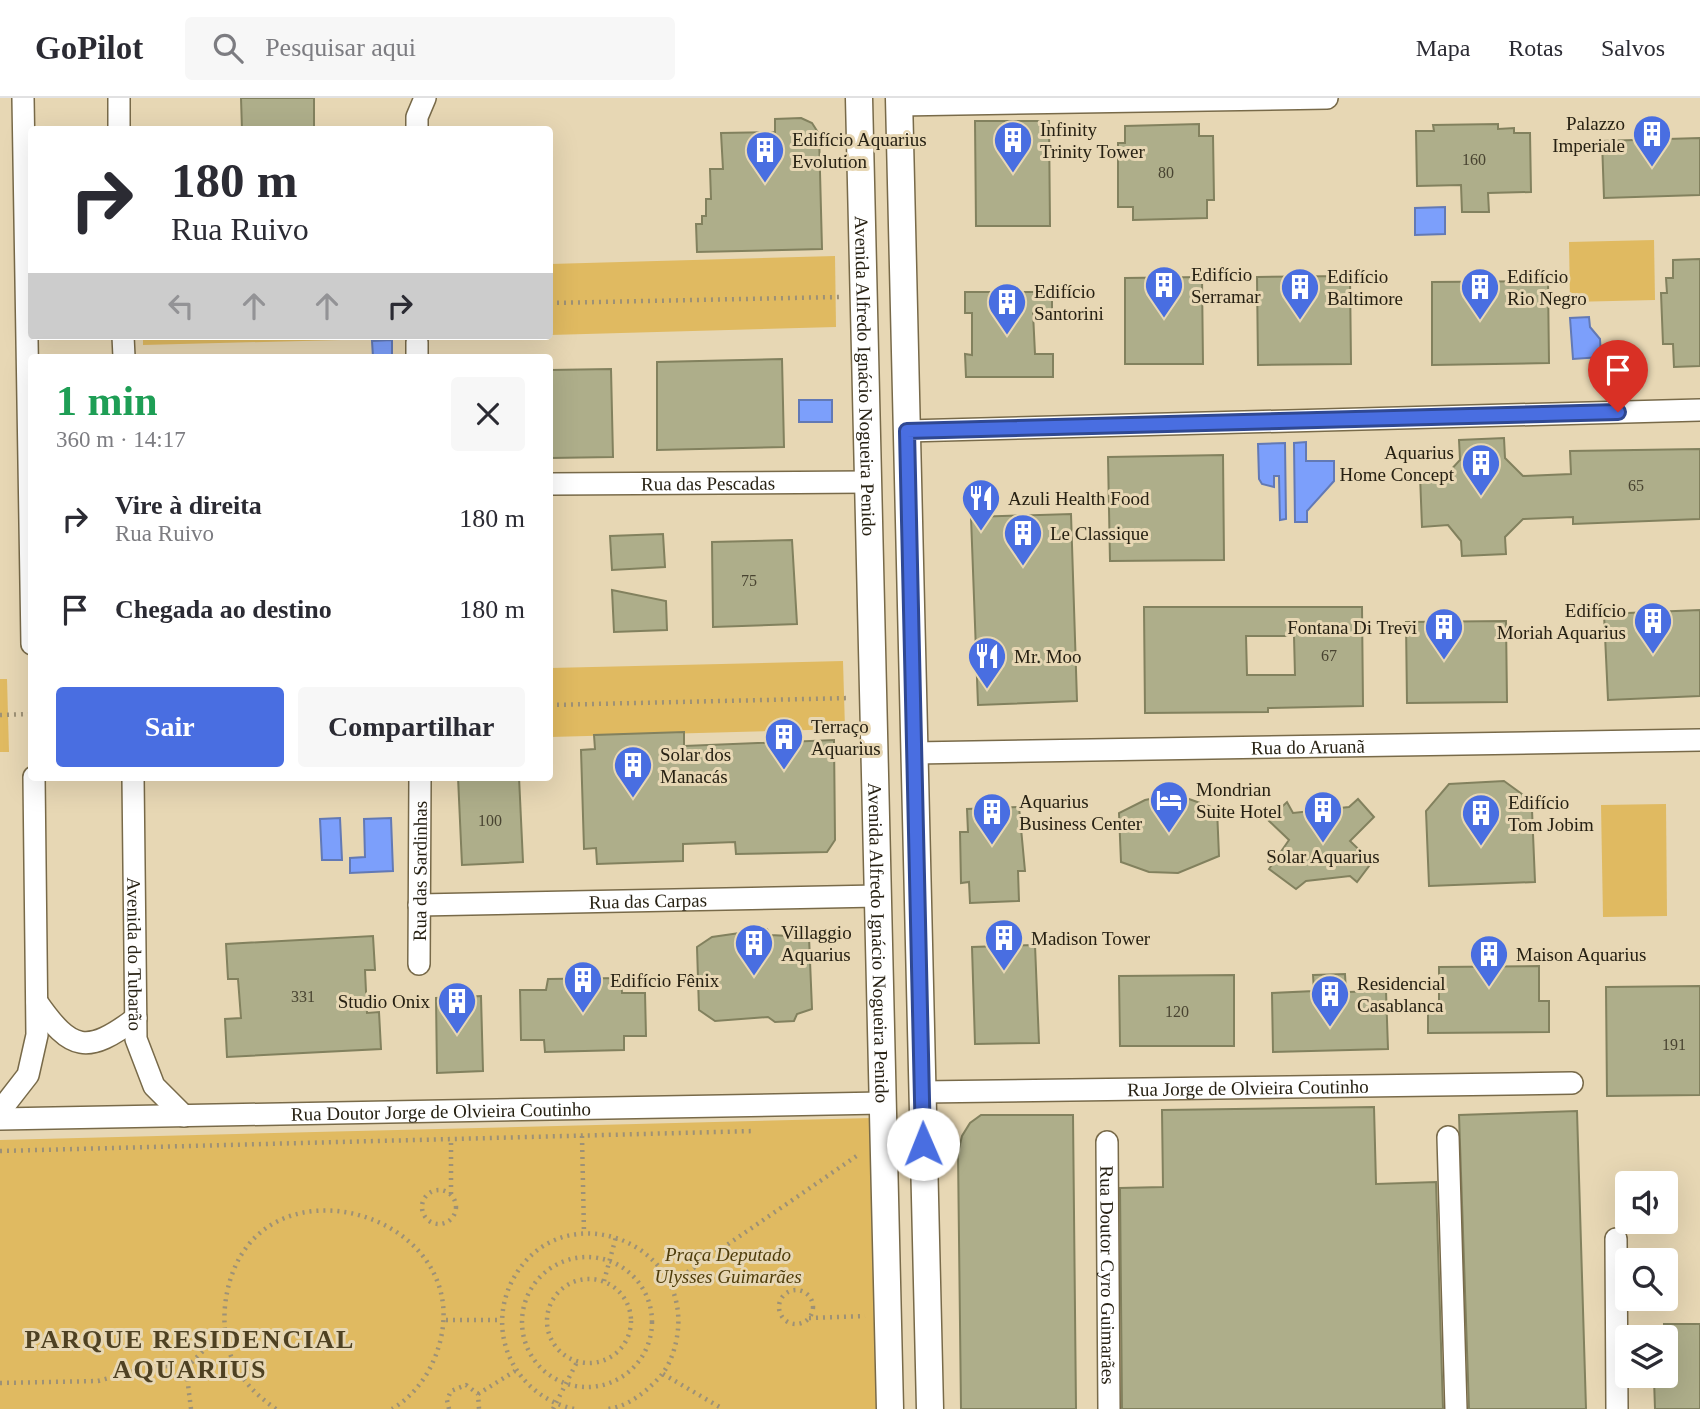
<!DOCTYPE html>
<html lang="pt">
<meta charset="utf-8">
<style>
:root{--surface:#fff;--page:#f7f7f7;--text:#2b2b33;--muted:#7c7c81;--line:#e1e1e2;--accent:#496ee1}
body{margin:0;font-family:Georgia,serif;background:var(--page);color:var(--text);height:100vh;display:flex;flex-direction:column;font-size:26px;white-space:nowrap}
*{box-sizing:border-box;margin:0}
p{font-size:23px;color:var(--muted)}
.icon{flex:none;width:38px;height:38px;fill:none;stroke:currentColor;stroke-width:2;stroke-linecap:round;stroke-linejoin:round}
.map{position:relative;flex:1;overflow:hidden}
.panel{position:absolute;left:28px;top:256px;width:525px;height:427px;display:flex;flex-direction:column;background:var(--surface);border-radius:7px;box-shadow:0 7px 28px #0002}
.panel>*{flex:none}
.banner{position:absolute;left:28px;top:28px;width:525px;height:214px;border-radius:7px;box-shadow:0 7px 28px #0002;background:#fff;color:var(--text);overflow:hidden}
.controls{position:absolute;left:1615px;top:1073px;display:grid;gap:14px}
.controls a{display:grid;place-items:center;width:63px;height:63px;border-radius:7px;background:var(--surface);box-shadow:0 7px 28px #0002;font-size:35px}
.pin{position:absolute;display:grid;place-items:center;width:60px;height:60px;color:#fff;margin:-72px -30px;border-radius:50% 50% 50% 0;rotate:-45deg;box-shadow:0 0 7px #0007}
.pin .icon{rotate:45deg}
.me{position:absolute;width:77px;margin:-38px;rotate:359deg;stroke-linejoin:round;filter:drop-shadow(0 0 5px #0008)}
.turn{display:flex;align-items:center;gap:24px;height:147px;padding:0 28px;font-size:32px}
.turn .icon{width:91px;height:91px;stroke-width:2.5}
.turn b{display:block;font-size:49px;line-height:60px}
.lanes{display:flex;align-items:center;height:66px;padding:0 28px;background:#0003;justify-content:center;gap:35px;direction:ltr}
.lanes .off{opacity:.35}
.round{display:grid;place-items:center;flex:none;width:74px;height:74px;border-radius:7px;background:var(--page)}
.head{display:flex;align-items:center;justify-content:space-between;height:119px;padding:0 28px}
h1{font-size:42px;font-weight:600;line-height:52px;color:#1e9e55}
.primary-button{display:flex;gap:14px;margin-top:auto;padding:14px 28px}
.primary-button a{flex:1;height:80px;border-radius:7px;background:var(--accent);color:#fff;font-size:28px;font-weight:600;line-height:80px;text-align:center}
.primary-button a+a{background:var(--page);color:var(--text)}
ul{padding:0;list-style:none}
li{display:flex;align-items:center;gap:21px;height:91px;padding:0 28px}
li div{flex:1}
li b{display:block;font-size:26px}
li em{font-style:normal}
header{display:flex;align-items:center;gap:42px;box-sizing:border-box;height:98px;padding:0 35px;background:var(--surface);border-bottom:2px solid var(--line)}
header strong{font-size:33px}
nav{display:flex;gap:38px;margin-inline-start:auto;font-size:24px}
.search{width:490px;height:63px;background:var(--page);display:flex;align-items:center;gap:18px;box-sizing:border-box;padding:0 24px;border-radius:7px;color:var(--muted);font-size:26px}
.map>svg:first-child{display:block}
.green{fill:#e0ba61}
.water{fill:#7c9ffb;stroke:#6279b5;stroke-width:2}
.building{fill:#aeae8a;stroke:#82815e;stroke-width:2;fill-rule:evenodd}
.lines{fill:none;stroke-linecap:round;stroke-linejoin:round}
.minor-casing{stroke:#786a49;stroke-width:24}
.tertiary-casing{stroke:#786a49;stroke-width:29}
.path{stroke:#9d9176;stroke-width:4.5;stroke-dasharray:2 5;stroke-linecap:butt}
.minor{stroke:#fff;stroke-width:21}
.tertiary{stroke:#fff;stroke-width:26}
.route-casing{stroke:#2f4892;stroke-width:18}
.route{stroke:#496ee1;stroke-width:12}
.labels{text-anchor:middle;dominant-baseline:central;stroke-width:6;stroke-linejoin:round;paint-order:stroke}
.number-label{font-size:16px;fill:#494431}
.poi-label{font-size:19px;fill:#272113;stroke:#e7d7b4;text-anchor:start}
.street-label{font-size:19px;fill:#272113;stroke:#e7d7b4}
.park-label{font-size:19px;font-style:italic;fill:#4e3c0a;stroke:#e7d7b4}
.district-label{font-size:26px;font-weight:bold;letter-spacing:2px;fill:#4e4122;stroke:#e7d7b4}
</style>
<header>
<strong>GoPilot</strong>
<div class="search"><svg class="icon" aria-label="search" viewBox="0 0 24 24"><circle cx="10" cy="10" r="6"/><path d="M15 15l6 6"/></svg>Pesquisar aqui</div>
<nav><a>Mapa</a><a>Rotas</a><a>Salvos</a></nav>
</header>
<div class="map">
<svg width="1700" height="1311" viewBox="0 0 1700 1311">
<rect width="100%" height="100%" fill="#e7d7b4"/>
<!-- green -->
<g class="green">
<polygon points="1654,142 1655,202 1570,204 1569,144"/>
<polygon points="835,158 836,229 550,237 550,166"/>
<polygon points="143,238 496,238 143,247"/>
<polygon points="843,563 845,631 550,639 550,570"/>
<polygon points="0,581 7,581 9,654 0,654"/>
<polygon points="1666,706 1667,818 1603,819 1601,707"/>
<polygon points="872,1020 877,1311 0,1311 0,1042"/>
</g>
<!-- water -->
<g class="water">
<polygon points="1445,109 1445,136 1415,137 1415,110"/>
<polygon points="1589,219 1590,229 1600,241 1601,259 1573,261 1570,220"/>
<polygon points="392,242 392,259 373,259 372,243"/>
<polygon points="832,302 832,324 799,324 799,302"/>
<polygon points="1306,344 1306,363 1334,363 1334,383 1307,413 1307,424 1295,424 1294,345"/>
<polygon points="1285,345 1286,421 1280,422 1279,378 1274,378 1274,389 1262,386 1259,381 1258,346"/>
<polygon points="340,720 342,762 322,762 320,721"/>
<polygon points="391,720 393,773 350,775 350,760 365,759 364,721"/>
</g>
<!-- building -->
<g class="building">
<polygon points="241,0 314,0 314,31 242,32"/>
<polygon points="801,20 812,25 819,36 822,151 697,154 696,126 702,126 702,118 706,118 706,101 711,101 710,71 723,71 721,35 775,34 775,21"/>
<polygon points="975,23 1049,23 1050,128 976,128"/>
<polygon points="1199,26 1199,38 1213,38 1214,102 1207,102 1207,120 1133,122 1133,109 1118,109 1118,45 1125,45 1125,28"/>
<polygon points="1498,26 1498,31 1514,30 1514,35 1530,35 1531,94 1488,95 1489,114 1462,114 1461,87 1417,88 1416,33 1434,33 1433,27"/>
<polygon points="1700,40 1700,97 1604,100 1602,43"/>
<polygon points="1700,161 1700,268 1674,269 1673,246 1663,246 1661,195 1667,195 1666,180 1673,180 1673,162"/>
<polygon points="1350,178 1351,266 1258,267 1257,179"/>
<polygon points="1202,179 1203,266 1125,266 1125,180"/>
<polygon points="1548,183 1549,265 1432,267 1432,184"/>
<polygon points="965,194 1052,194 1052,214 1033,215 1035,256 1053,256 1053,279 966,279 965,256 972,257 972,215 965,215"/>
<polygon points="782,261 784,349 657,352 657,264"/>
<polygon points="611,271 613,359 550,360 550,272"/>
<polygon points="1504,340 1505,360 1523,378 1571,376 1570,353 1700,351 1700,421 1573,426 1573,419 1523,421 1505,439 1506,456 1462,458 1461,443 1448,427 1422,429 1420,377 1448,375 1460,362 1459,342"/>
<polygon points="1223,357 1224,462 1110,463 1108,359"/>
<polygon points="1071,416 1077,603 978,607 971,419"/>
<polygon points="663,436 665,469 612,472 610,438"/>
<polygon points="792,442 797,526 713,529 712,444"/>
<polygon points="612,492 666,503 667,532 614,534"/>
<path d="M 1144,509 L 1362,509 L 1363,608 L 1268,610 L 1268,614 L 1145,615 ZM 1246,538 L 1294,538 L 1295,577 L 1247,577 Z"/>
<polygon points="1700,512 1700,598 1608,602 1604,516"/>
<polygon points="1506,523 1507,604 1407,605 1406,524"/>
<polygon points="684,634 684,648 834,642 835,742 827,754 736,756 735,744 683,746 683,763 597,766 596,750 584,751 581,652 595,651 594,637"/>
<polygon points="458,679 519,679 523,764 462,767"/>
<polygon points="1504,683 1526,699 1526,712 1532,712 1535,784 1429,788 1426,713 1449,686"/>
<polygon points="1160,699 1189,701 1217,711 1219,758 1178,775 1149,774 1121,764 1119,715 1145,702"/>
<polygon points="1358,701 1374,719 1350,743 1372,764 1357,784 1350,778 1306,783 1296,791 1269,771 1289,742 1268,722 1287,704 1293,715 1349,709"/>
<polygon points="1019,709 1025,773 1018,773 1019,803 970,805 969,784 961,785 960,734 968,734 967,711"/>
<polygon points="767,831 770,837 809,839 812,911 797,916 794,923 775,924 768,919 715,923 699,912 697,849 712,839"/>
<polygon points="373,838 375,872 365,872 367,915 379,914 381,951 227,959 225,921 241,920 238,881 228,881 226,846"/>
<polygon points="1035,847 1039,945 975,946 972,849"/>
<polygon points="1539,868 1539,903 1549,903 1549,934 1428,935 1428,905 1439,905 1439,869"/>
<polygon points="1345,876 1346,894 1386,893 1388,951 1273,954 1272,895 1314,893 1313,877"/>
<polygon points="1234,877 1234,948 1120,948 1119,878"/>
<polygon points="621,880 622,895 645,895 646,938 624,938 624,952 545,954 544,942 521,942 520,892 546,892 548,881"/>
<polygon points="1700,888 1700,997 1607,998 1606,889"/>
<polygon points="481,898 483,973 437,975 436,900"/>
<polygon points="1374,1009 1376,1086 1436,1084 1443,1311 1122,1311 1120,1090 1163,1089 1162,1012"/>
<polygon points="1577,1013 1586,1311 1469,1311 1459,1017"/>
<polygon points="981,1017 1073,1017 1076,1311 961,1311 958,1055 962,1038 970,1025"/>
<polygon points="1664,1226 1700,1226 1700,1311 1655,1311 1654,1281 1664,1281 1666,1278"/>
</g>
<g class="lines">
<!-- minor casing -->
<g class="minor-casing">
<g id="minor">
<polyline points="23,0 32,546"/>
<polyline points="119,0 119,32"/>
<polyline points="899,7 1327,0"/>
<polyline points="417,32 417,19 425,0"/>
<polyline points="123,238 124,259"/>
<polyline points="417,244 417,259"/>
<polyline points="907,333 1700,312"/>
<path id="s1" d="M 550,386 L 867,384"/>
<path id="s2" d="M 914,655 L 1700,642"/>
<path id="s3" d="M 133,679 L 136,941 L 154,988 L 184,1018"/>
<path id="s4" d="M 419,807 L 878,798"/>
<path id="s5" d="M 419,866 L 420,679"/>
<path d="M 37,904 C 71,953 87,957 136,920"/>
<path id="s6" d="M 922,994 L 1572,985"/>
<polyline points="0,1013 28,977 37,937 34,679"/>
<path id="s7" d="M 0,1021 L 882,1005"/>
<polyline points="1448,1039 1456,1311"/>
<path id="s8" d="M 1107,1044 L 1109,1311"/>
<polyline points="1616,1141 1617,1311"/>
</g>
</g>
<!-- tertiary casing -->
<g class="tertiary-casing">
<g id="tertiary">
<path id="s9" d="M 859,0 L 890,1311"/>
<polyline points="899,0 930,1311"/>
</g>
</g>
<!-- path -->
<g class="path">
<polyline points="550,205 839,199"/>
<polyline points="550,607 850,600"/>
<polyline points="0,617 32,616"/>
<polyline points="582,1038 584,1135"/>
<polyline points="0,1053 755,1033"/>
<circle cx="439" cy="1109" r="17"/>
<polyline points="451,1096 451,1042"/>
<circle cx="587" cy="1224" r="65"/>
<circle cx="589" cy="1223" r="42"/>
<polyline points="604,1183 616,1139"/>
<polyline points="670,1186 858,1057"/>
<circle cx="796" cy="1209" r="17"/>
<polyline points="809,1220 865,1218"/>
<polyline points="446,1222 501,1222"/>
<polyline points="663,1276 723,1311"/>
<polyline points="0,1285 98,1283 155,1267 186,1270"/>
<polyline points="478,1296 515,1273"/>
<polyline points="191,1311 186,1270 223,1233"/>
<path d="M 276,1311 C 238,1285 221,1253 225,1208 C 242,1048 475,1109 440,1244 C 433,1271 417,1296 392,1311"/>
<polyline points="449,1311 447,1302 451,1293 466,1287 478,1296 479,1311"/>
<polyline points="553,1311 577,1264"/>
<path d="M 574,1311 C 516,1298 485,1237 512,1183 C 560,1091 698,1144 676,1244 C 673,1258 667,1272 657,1282 C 643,1296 628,1308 608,1311"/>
</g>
<!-- minor -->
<use href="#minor" class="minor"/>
<!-- tertiary -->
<use href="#tertiary" class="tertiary"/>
</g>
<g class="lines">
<!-- route casing -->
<g class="route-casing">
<polyline id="route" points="923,1046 907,333 1618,314"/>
</g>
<!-- route -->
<use href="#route" class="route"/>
</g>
<!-- icons -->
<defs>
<g id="building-pin" transform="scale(2.0125)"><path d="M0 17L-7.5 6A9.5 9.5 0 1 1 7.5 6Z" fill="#496ee1" stroke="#e7d7b4"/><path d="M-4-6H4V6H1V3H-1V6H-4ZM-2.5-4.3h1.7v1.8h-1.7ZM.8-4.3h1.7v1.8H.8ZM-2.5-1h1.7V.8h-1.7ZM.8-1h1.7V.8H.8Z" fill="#fff"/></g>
<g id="restaurant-pin" transform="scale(2.0125)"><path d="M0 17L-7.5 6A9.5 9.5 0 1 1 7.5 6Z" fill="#496ee1" stroke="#e7d7b4"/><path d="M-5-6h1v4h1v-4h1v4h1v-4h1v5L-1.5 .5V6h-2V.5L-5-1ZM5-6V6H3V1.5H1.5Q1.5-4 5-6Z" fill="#fff"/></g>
<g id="hotel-pin" transform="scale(2.0125)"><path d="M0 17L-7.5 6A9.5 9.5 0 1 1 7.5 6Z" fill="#496ee1" stroke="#e7d7b4"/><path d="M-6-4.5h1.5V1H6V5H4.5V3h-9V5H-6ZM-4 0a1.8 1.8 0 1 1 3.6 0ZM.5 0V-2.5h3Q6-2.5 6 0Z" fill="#fff"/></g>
</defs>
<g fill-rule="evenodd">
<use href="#building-pin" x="1652" y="36"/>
<use href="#building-pin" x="1013" y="42"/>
<use href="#building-pin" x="765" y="52"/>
<use href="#building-pin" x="1164" y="187"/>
<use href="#building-pin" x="1300" y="189"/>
<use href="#building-pin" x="1480" y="189"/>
<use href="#building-pin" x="1007" y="204"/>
<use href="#building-pin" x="1481" y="365"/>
<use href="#restaurant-pin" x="981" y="400"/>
<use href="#building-pin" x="1023" y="435"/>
<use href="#building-pin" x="1653" y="523"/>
<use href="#building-pin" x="1444" y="529"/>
<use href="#restaurant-pin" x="987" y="558"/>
<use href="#building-pin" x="784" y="639"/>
<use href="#building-pin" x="633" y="667"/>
<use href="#hotel-pin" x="1169" y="702"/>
<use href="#building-pin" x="1323" y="712"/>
<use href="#building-pin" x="992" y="714"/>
<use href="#building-pin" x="1481" y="715"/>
<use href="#building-pin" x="1004" y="840"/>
<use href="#building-pin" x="754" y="845"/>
<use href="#building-pin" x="1489" y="856"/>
<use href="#building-pin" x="583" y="882"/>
<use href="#building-pin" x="1330" y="896"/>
<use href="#building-pin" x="457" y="903"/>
</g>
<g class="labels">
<!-- number labels -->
<g class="number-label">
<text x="1474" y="61">160</text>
<text x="1166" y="74">80</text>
<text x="1636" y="387">65</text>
<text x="749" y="482">75</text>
<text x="1329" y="557">67</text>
<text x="490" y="722">100</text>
<text x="303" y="898">331</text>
<text x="1177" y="913">120</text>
<text x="1674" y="946">191</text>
</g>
<!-- poi labels -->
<g class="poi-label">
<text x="1625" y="25" text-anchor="end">Palazzo<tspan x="1625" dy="22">Imperiale</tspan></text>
<text x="1040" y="31">Infinity<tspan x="1040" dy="22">Trinity Tower</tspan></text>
<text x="792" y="41">Edifício Aquarius<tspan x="792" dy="22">Evolution</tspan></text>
<text x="1191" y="176">Edifício<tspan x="1191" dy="22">Serramar</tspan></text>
<text x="1327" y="178">Edifício<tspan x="1327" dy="22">Baltimore</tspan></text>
<text x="1507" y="178">Edifício<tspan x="1507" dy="22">Rio Negro</tspan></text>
<text x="1034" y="193">Edifício<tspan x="1034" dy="22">Santorini</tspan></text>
<text x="1454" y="354" text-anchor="end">Aquarius<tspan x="1454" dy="22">Home Concept</tspan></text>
<text x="1008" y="400">Azuli Health Food</text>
<text x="1050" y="435">Le Classique</text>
<text x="1626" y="512" text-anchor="end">Edifício<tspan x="1626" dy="22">Moriah Aquarius</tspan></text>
<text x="1417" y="529" text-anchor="end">Fontana Di Trevi</text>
<text x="1014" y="558">Mr. Moo</text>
<text x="811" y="628">Terraço<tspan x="811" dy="22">Aquarius</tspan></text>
<text x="660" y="656">Solar dos<tspan x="660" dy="22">Manacás</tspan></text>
<text x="1196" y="691">Mondrian<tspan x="1196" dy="22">Suite Hotel</tspan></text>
<text x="1019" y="703">Aquarius<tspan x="1019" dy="22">Business Center</tspan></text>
<text x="1508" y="704">Edifício<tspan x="1508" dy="22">Tom Jobim</tspan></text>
<text x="1323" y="758" text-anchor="middle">Solar Aquarius</text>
<text x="781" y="834">Villaggio<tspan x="781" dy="22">Aquarius</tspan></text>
<text x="1031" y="840">Madison Tower</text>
<text x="1516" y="856">Maison Aquarius</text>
<text x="610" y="882">Edifício Fênix</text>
<text x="1357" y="885">Residencial<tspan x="1357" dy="22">Casablanca</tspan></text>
<text x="430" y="903" text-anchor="end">Studio Onix</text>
</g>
<!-- street labels -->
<g class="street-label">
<text stroke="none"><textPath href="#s9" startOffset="278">Avenida Alfredo Ignácio Nogueira Penido</textPath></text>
<text stroke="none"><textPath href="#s1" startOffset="158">Rua das Pescadas</textPath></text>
<text stroke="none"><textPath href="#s2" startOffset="394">Rua do Aruanã</textPath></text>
<text stroke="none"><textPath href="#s5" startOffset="93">Rua das Sardinhas</textPath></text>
<text stroke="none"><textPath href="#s4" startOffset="229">Rua das Carpas</textPath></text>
<text stroke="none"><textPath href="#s9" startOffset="845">Avenida Alfredo Ignácio Nogueira Penido</textPath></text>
<text stroke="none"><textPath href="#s3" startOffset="177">Avenida do Tubarão</textPath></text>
<text stroke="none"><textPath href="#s6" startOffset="326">Rua Jorge de Olvieira Coutinho</textPath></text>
<text stroke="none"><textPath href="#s7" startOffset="441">Rua Doutor Jorge de Olvieira Coutinho</textPath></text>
<text stroke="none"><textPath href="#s8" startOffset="133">Rua Doutor Cyro Guimarães</textPath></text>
</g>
<!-- park labels -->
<g class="park-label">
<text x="728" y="1156">Praça Deputado<tspan x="728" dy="22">Ulysses Guimarães</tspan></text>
</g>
<!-- district labels -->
<g class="district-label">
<text x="190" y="1241">PARQUE RESIDENCIAL<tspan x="190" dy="30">AQUARIUS</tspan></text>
</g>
</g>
</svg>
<div class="controls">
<a><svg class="icon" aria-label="sound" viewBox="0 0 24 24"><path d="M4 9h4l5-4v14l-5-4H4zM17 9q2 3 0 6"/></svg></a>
<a><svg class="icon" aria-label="search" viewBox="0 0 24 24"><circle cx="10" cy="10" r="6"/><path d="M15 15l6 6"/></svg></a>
<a><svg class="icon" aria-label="layers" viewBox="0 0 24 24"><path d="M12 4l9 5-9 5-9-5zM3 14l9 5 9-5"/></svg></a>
</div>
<div class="pin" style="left:1618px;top:314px;background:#d93025"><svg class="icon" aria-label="arrive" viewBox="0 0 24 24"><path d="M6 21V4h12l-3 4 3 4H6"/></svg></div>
<svg class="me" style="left:923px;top:1046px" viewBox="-20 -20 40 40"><circle r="19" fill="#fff"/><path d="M0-13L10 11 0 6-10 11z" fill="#496ee1"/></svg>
<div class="banner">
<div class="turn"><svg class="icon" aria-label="right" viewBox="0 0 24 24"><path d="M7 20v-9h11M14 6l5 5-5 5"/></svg><div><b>180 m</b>Rua Ruivo</div></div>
<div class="lanes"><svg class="icon off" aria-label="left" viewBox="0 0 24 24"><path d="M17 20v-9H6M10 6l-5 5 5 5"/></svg><svg class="icon off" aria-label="ahead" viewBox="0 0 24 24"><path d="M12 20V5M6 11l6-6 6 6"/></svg><svg class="icon off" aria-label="ahead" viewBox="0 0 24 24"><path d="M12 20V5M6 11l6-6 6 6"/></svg><svg class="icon" aria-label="right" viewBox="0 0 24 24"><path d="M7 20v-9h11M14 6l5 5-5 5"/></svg></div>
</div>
<section class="panel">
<div class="head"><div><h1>1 min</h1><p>360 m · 14:17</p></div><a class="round"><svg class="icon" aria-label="close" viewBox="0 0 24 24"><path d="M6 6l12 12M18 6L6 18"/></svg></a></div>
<ul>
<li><svg class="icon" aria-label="right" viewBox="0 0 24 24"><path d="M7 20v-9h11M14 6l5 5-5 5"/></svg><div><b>Vire à direita</b><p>Rua Ruivo</p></div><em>180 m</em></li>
<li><svg class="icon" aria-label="arrive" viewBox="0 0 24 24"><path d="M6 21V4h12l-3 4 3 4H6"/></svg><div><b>Chegada ao destino</b></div><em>180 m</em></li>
</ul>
<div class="primary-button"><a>Sair</a><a>Compartilhar</a></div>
</section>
</div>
